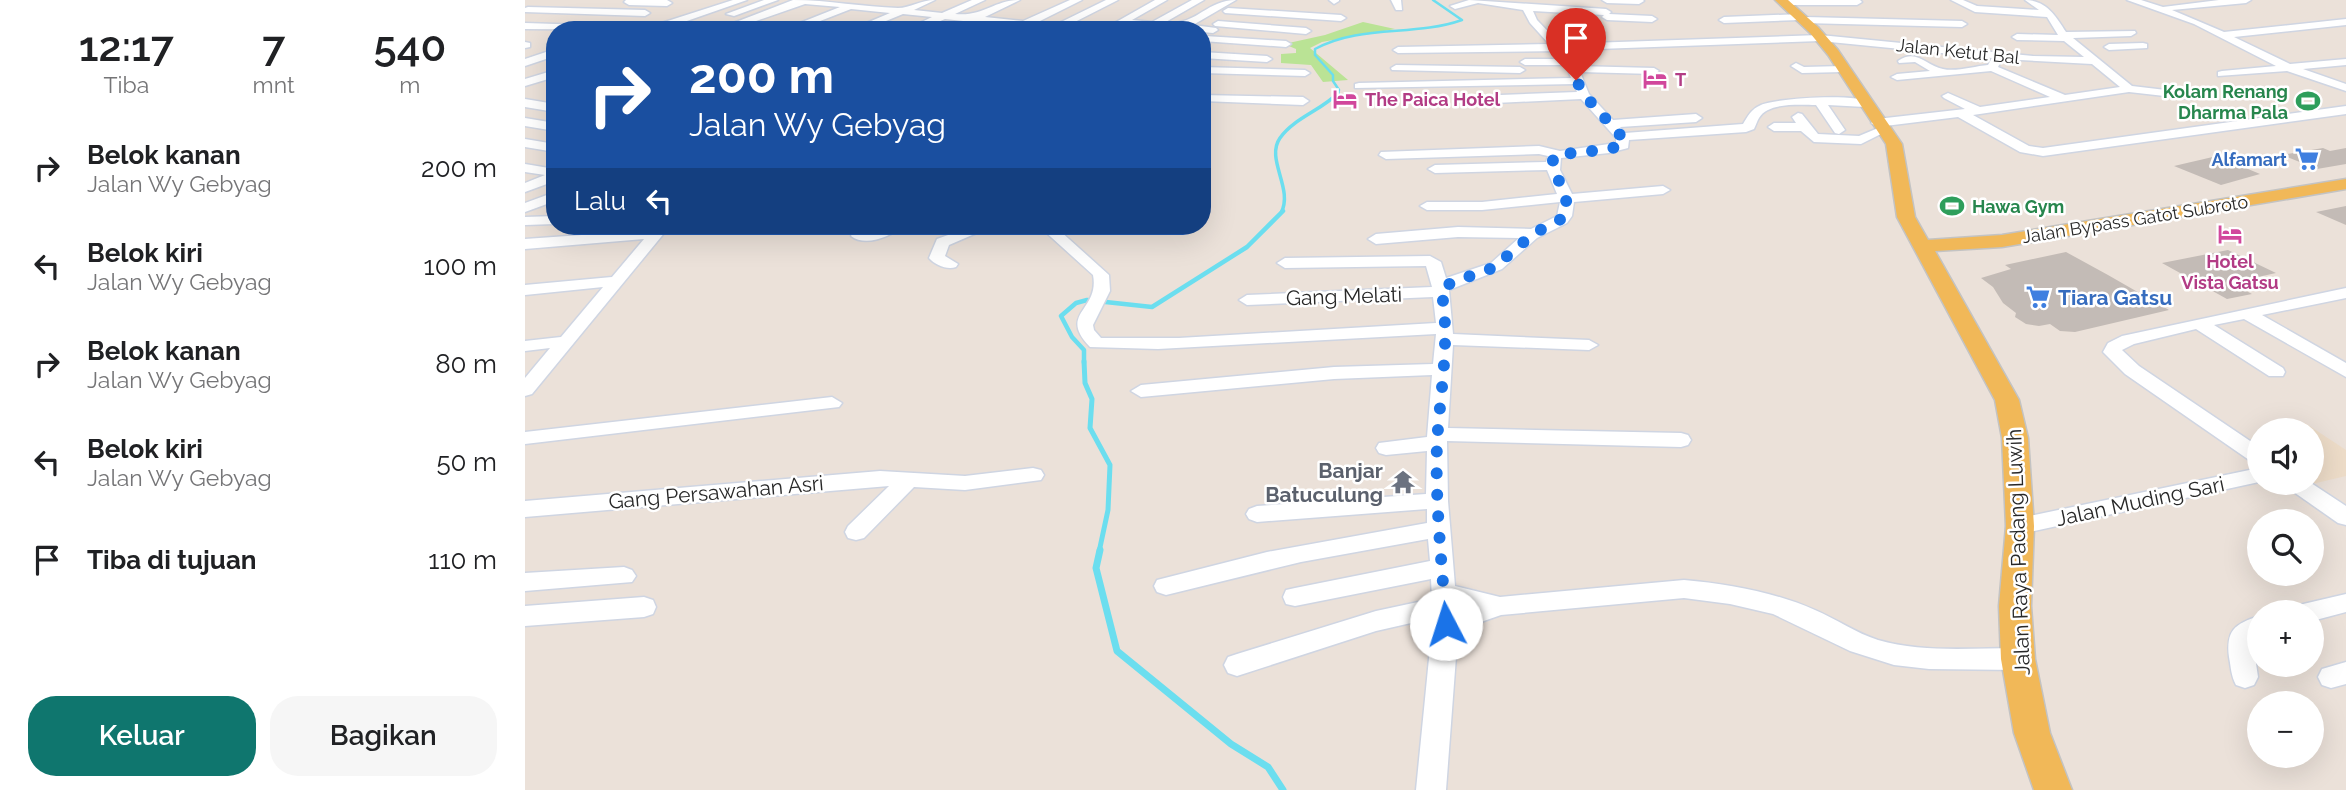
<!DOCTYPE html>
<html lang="id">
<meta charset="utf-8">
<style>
:root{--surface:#fff;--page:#f6f6f6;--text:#202124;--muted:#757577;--accent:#0f766e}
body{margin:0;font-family:Raleway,sans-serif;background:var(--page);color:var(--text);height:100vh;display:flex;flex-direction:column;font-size:26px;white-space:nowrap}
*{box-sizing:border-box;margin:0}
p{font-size:23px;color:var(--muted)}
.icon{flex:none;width:38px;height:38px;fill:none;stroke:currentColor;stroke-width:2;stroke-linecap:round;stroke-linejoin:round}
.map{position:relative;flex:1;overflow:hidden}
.drawer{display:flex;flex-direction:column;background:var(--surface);width:525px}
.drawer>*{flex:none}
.banner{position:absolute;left:21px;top:21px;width:665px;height:214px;border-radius:28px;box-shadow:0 7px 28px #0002;background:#1a4fa0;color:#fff;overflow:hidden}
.fabs{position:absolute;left:1722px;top:418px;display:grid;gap:14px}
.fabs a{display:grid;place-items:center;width:77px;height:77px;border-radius:50%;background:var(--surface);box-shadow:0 7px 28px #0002;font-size:35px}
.pin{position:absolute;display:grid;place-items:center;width:60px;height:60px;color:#fff;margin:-72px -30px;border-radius:50% 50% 50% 0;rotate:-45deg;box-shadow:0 0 7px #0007}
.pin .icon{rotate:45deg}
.me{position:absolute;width:77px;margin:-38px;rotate:355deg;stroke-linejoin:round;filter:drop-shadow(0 0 5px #0008)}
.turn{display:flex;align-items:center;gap:24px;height:147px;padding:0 28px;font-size:32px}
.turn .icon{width:91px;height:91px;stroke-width:2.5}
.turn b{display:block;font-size:49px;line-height:60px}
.then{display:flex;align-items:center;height:66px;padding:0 28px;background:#0003;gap:14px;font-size:26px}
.eta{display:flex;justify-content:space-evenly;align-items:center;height:119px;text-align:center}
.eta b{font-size:42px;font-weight:600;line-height:49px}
.primary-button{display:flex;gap:14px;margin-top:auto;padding:14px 28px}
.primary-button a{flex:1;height:80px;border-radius:28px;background:var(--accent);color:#fff;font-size:28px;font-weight:600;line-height:80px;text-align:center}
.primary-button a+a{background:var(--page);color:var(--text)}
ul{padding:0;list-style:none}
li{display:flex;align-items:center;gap:21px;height:98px;padding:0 28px}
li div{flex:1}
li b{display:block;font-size:26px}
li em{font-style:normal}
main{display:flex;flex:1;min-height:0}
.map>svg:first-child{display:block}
.education{fill:#eddcc8}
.green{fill:#bae395}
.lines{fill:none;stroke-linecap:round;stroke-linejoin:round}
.stream-far4{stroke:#6bdeef;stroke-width:2.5}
.stream-far3{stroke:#6bdeef;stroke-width:3.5}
.stream-far2{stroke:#6bdeef;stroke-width:4.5}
.stream-far1{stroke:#6bdeef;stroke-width:5}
.stream{stroke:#6bdeef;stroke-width:7}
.building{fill:#c3bbb6}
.minor-casing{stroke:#cfd5e2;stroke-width:3}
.major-casing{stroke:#c3c3c3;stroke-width:3}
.minor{fill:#fff;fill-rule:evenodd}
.major{fill:#f1b858;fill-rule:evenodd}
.route{stroke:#1a73e8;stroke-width:12;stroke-dasharray:0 21.6}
.labels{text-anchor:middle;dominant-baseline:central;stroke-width:5;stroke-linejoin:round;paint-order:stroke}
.far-street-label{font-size:18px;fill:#282828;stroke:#fff}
.far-hotel-label{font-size:18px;font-weight:bold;fill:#b23c85;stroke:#fff;text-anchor:start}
.far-leisure-label{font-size:18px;font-weight:bold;fill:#27864d;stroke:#fff;text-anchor:end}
.far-shop-label{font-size:18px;font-weight:bold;fill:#366cbe;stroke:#fff;text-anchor:end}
.street-label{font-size:21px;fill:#282828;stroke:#fff}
.shop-label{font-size:21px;font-weight:bold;fill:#366cbe;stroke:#fff;text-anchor:start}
.worship-label{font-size:21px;font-weight:bold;fill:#5b616d;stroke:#fff;text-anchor:end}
</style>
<main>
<section class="drawer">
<div class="eta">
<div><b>12:17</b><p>Tiba</p></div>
<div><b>7</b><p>mnt</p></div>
<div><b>540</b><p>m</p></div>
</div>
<ul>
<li><svg class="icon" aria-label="right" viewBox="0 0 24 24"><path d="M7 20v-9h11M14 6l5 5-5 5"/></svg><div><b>Belok kanan</b><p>Jalan Wy Gebyag</p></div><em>200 m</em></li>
<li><svg class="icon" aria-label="left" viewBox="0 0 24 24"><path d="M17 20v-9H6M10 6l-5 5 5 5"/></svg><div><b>Belok kiri</b><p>Jalan Wy Gebyag</p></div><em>100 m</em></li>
<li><svg class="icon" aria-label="right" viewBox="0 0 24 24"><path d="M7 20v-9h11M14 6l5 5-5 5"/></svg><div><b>Belok kanan</b><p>Jalan Wy Gebyag</p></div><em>80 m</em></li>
<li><svg class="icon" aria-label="left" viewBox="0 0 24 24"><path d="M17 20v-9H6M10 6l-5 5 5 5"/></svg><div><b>Belok kiri</b><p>Jalan Wy Gebyag</p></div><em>50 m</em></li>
<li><svg class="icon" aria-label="arrive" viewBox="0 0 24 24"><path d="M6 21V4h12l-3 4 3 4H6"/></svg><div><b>Tiba di tujuan</b></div><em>110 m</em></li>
</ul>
<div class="primary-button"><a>Keluar</a><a>Bagikan</a></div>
</section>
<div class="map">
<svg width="1821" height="790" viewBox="0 0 1821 790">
<rect width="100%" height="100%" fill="#ebe1d9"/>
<!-- education -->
<polygon class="education" points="1780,423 1821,450 1821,476 1783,485 1781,483 1787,483 1787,430 1745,430"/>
<!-- green -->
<polygon class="green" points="838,22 870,29 797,42 785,48 823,80 798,82 786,65 756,63 756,54 771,53 771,49 759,44 800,35"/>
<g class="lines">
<!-- stream-far4 -->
<path class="stream-far4" d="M 812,95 L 814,90 L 808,81 L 808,75 L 790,55 L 790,49 C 836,24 889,37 937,20 L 908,0"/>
<!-- stream-far3 -->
<path class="stream-far3" d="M 756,213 C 769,189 740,159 755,138 C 769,118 797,110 813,93"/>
<!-- stream-far2 -->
<polyline class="stream-far2" points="559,363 559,350 547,337 536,316 551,303 562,300 627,307 722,247 758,211"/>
<!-- stream-far1 -->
<polyline class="stream-far1" points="559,361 560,383 567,399 565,428 585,465 583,510 574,552"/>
<!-- stream -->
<polyline class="stream" points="575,550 571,568 592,651 706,744 743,767 758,790"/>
</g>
<!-- building -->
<g class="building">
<polygon points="1798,148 1805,151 1821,148 1821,164 1792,169 1757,155"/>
<polygon points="1692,156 1735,174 1696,185 1649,166"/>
<polygon points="1821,206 1821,225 1791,212"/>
<polygon points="1703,250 1751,273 1706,283 1727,294 1702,299 1637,263"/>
<polygon points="1541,252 1583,275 1644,310 1550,332 1535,331 1525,324 1514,326 1501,324 1490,317 1491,313 1478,303 1468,287 1456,278 1486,269 1480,265"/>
</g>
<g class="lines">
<!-- minor casing -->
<g class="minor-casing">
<g id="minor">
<polygon points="101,0 142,0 147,3 142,6 104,5 99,2"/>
<polygon points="208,0 222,0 136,30 0,29 0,23 124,27"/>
<polygon points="239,0 253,0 209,16 201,14"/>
<path d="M 268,0 C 303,0 338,7 373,8 C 385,8 396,0 410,0 L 389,10 L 417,13 L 447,0 L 460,0 L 430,14 C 458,17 469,0 495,0 L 460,17 L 498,21 L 545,0 L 557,0 L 511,23 L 530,25 L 581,0 L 593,0 L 542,26 L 556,30 L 521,30 L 420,19 L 394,30 L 380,30 L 407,17 L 378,14 L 339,30 L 325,30 L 365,13 L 326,9 L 272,30 L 257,30 L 315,7 L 280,4 L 205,30 L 190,30 Z"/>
<path d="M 630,0 L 642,0 L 607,20 L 627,22 L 667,0 L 679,0 L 639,23 C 672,26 681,0 711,0 L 668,25 L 691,28 L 693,30 L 688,33 L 677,32 L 677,30 L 598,25 L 590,30 L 577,30 Z"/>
<polygon points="804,0 814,0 814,1 809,4"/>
<polygon points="866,0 876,0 877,10 871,10"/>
<path d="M 944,0 L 1081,9 L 1086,12 L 1084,14 L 1127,16 L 1132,19 L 1127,22 L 1082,20 L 1077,17 L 1079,15 L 1008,11 L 1012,20 L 1035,44 L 1295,35 L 1508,56 L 1559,57 L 1539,41 L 1492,40 L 1487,37 L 1492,34 L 1533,35 L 1522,17 L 1450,12 L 1426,0 L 1438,0 L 1452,6 L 1514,10 L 1500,0 C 1521,0 1531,16 1541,32 L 1610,31 L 1611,33 L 1606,36 L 1548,38 L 1607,86 L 1666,93 L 1672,96 L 1666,99 L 1604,92 L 1448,115 L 1504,146 L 1518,148 L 1821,106 L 1821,114 L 1518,156 L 1495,152 L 1433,117 L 1352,127 L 1346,123 L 1352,119 L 1440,109 L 1419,98 L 1417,96 L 1423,93 L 1455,107 L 1525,97 L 1466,71 L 1372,80 L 1366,77 L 1372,74 L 1405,71 L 1390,62 L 1374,63 L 1373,61 C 1392,48 1401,66 1418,69 C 1431,72 1450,66 1463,65 L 1467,58 L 1295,41 L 1045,50 L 1052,66 L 1129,68 L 1134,71 L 1129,74 L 1055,72 L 1064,94 L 1088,120 L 1171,114 L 1177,118 L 1171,122 L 1095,127 L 1100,133 L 1218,124 C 1223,116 1226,109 1236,105 C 1253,98 1333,93 1346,103 L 1340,107 L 1303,105 L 1320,130 L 1314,134 L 1310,133 L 1291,105 C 1275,105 1243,102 1234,118 C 1232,121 1231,125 1229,129 L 1221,132 L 1104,140 L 1103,148 L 1084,153 L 1036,158 L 1035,170 L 1047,194 L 1138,186 L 1145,190 L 1138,194 L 1049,202 L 1047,216 L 1042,223 L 1012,238 L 977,269 L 924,290 L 928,334 L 1064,340 L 1073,345 L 1064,350 L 928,345 L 923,428 L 1156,433 L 1163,435 L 1166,440 L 1163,445 L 1156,447 L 922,441 L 923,501 L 930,586 L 975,597 L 1159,580 C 1204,584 1249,592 1290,610 C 1311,619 1331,633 1353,640 C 1398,653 1447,648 1493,648 L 1502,652 L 1506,659 L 1502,666 L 1493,670 L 1404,669 L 1369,665 L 1325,651 L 1248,614 L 1205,604 L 1159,598 L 976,615 L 933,630 L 921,790 L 891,790 L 908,618 L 851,631 L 712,676 L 703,673 L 699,665 L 703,657 L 712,654 L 851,611 L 907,599 L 906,579 L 770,606 L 761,604 L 758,597 L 761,590 L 770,588 L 905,561 L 903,539 L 776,562 L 641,595 L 632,592 L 629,586 L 632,580 L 742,552 L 902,523 L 902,509 L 732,522 L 724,519 L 721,514 L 724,509 L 732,506 L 901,494 L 902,451 L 861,455 L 854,453 L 851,448 L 854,443 L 902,437 L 907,375 L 809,379 L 616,397 L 606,391 L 616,385 L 809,367 L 908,364 L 911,334 L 633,349 L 565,347 C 532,313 575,311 568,275 L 516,228 L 539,226 L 534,230 L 584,275 L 585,291 L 568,325 L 569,330 L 576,338 L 654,338 L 911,323 L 908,297 L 722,305 L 714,300 L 722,295 L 907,287 L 901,266 L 760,268 L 752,263 L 760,258 L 905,256 L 916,262 L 921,278 L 966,263 L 994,238 L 933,237 L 851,244 L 843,239 L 851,234 L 933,227 L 1006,229 L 1032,216 L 1035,202 L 957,210 L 902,210 L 895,206 L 902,202 L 957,202 L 1032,194 L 1022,170 L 910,173 L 903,169 L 910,165 L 1021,162 L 1023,156 L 1014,154 L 861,159 L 854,155 L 856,152 L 1014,146 L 1035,151 L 1091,143 L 1091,138 L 1056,99 L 950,104 L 944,100 L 950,96 L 1052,92 L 1049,84 L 830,88 L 830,84 L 834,83 L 1046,78 L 1041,65 L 1000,65 L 995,62 L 1000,59 L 1039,59 L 1035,51 L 873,53 L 868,50 L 873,47 L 1024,44 L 1005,23 L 998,10 L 953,3 L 930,9 L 925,6 ZM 1477,59 L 1567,64 L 1595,87 L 1540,95 L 1473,67 ZM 932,605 L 941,608 L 932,610 Z"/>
<polygon points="1077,0 1118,0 1119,1 1114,4 1082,3"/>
<polygon points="1255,0 1335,0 1337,2 1332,5 1258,5 1253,2"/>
<polygon points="1602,0 1616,0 1638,7 1694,0 1726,0 1721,3 1647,10 1699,32 1821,19 1821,25 1709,37 1765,64 1821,59 1821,65 1778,69 1821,84 1821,91 1762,71 1693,76 1693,72 1697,71 1751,66 1669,24"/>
<polygon points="3,7 120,10 125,13 120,16 0,12 0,8"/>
<polygon points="703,8 816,15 821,18 816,21 700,13 698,11"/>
<polygon points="1276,14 1281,17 1437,21 1442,24 1437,27 1279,23 1274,20 1199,23 1194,20 1199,17"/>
<polygon points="693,21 781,28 786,31 781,34 690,26 688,24"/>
<polygon points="680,36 761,41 766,44 761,47 677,41 677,37"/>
<polygon points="0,42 5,43 5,47 0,48"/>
<polygon points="1618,43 1622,44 1622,48 1584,50 1579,47 1584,44"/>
<polygon points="30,49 30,56 0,66 0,59"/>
<polygon points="677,52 742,56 747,59 742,62 677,58"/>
<polygon points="1271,63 1279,67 1318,66 1323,69 1318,72 1277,73 1266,66"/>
<polygon points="871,65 995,67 1000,70 995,73 867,70 866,68"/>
<polygon points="677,67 780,70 785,73 780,76 677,73"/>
<polygon points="30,70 30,77 0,86 0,79"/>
<polygon points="677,95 778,97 784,101 778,105 677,101"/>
<polygon points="0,99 30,104 30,112 0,107"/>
<polygon points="1273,113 1277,114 1293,134 1334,136 1358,126 1364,130 1336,144 1289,142 1276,131 1249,131 1243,127 1249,123 1271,123 1267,117"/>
<polygon points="0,118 30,123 30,131 0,126"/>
<polygon points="0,139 30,144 30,152 0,147"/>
<polygon points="0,164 30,169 30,181 0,192 0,183 20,175 0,172"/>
<polygon points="30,192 30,201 0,212 0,203"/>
<polygon points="30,216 30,224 0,225 0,217"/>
<polygon points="130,226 145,226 7,394 0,396 0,378 25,348 0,351 0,341 36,337 78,287 0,295 0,285 87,277 119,239 0,249 0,239 127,230"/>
<path d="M 332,226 L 346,226 L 344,231 L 360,226 L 377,226 C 366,237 340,247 326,236 Z"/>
<path d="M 448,226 L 468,226 L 424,245 L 420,256 L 433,264 L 431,267 C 422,270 410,265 404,258 L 412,239 Z"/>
<polygon points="1821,288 1821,298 1737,315 1821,363 1821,377 1719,319 1689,325 1758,368 1760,372 1758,376 1744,376 1671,329 1609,344 1597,350 1614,366 1734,447 1734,464 1727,462 1600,374 1578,352 1583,343 1597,336"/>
<polygon points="307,397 317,403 314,407 0,444 0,432"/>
<polygon points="508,468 516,470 519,475 516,480 440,490 389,487 339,538 331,540 323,538 320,532 323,526 364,486 0,517 0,501 355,471 440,476"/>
<polygon points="1734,468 1734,482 1495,534 1487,532 1484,526 1487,520 1495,518"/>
<polygon points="1760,483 1786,483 1821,506 1821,525 1813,523 1763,488"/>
<polygon points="99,567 107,570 111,576 107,582 0,591 0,573"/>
<polygon points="1821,594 1821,612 1787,621 1787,612 1771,612 1774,605"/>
<polygon points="119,597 128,600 131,607 128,614 119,617 0,626 0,606"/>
<path d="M 1734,616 L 1734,639 L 1728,643 L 1733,677 L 1729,685 L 1720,688 L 1711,685 C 1706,676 1706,667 1704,657 C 1701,631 1709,624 1734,616 Z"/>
<polygon points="1821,662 1821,684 1806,688 1797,685 1793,677 1797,669"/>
</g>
</g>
<!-- major casing -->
<g class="major-casing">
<polygon id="major" points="1250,0 1263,0 1293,27 1313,50 1377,144 1390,217 1403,240 1477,235 1821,179 1821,189 1477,247 1410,251 1494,400 1503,438 1509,526 1506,606 1510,659 1525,733 1547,790 1509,790 1489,733 1476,659 1474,606 1481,526 1477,438 1470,400 1372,217 1361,144 1303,55 1285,33"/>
</g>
<!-- minor -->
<use href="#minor" class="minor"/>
<!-- major -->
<use href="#major" class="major"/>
</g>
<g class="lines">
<!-- route -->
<path class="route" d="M 921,624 C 917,563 910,504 912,443 C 915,392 926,339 916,289 L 928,282 L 968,268 L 1008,234 L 1038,218 L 1042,211 L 1041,199 L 1027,163 L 1030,155 L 1084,149 L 1098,145 L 1097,137 L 1062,98 L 1051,80"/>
</g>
<!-- icons -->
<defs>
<g id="hotel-bare" transform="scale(1.89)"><path d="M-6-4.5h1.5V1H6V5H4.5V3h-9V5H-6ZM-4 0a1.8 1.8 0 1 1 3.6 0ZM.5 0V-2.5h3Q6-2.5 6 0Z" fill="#d1479c" stroke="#fff" stroke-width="2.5" paint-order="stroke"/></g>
<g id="stadium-bare" transform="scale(1.89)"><path d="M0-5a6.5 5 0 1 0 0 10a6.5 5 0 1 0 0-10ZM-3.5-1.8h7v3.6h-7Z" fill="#2e9e5b" stroke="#fff" stroke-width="2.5" paint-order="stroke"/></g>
<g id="supermarket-bare" transform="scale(1.89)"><path d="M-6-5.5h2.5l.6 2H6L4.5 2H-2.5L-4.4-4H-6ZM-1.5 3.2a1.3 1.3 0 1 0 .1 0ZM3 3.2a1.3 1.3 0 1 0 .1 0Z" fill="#3f7fe0" stroke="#fff" stroke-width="2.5" paint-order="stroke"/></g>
<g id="temple-bare" transform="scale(1.89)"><path d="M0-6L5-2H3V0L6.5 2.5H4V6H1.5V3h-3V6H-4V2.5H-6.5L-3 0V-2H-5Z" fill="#6b7280" stroke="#fff" stroke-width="2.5" paint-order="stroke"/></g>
</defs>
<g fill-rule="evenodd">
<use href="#hotel-bare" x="1130" y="79"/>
<use href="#hotel-bare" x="820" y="99"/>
<use href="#stadium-bare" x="1783" y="101"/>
<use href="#supermarket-bare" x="1782" y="159"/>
<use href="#stadium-bare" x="1427" y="206"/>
<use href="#hotel-bare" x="1705" y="234"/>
<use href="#supermarket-bare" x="1513" y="297"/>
<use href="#temple-bare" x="878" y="482"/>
</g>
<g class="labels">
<!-- far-street labels -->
<g class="far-street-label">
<text transform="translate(1433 51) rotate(6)">Jalan Ketut Bal</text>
<text transform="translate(1610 219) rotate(-9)">Jalan Bypass Gatot Subroto</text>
</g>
<!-- far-hotel labels -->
<g class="far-hotel-label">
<text x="1150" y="79">T</text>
<text x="840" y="99">The Paica Hotel</text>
<text x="1705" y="261" text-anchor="middle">Hotel<tspan x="1705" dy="21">Vista Gatsu</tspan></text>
</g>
<!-- far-leisure labels -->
<g class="far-leisure-label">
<text x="1763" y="91">Kolam Renang<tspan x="1763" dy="21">Dharma Pala</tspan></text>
<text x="1447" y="206" text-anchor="start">Hawa Gym</text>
</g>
<!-- far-shop labels -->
<g class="far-shop-label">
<text x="1762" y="159">Alfamart</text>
</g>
<!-- street labels -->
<g class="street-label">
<text transform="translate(819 296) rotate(-2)">Gang Melati</text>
<text transform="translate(191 492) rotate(-5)">Gang Persawahan Asri</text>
<text transform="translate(1615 501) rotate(-12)">Jalan Muding Sari</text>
<text transform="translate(1493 552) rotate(-92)">Jalan Raya Padang Luwih</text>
</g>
<!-- shop labels -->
<g class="shop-label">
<text x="1533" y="297">Tiara Gatsu</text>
</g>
<!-- worship labels -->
<g class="worship-label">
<text x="858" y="470">Banjar<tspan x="858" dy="24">Batuculung</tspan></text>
</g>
</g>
</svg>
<div class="fabs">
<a><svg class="icon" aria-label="sound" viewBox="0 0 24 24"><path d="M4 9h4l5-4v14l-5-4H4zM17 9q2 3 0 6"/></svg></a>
<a><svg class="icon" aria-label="search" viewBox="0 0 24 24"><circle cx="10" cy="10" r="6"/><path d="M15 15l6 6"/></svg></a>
<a>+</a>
<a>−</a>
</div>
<div class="pin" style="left:1051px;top:80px;background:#d93025"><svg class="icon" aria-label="arrive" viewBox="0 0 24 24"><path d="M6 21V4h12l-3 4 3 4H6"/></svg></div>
<svg class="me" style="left:921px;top:624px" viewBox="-20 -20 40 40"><circle r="19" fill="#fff"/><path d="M0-13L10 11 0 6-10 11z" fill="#1a73e8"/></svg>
<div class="banner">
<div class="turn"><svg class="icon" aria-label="right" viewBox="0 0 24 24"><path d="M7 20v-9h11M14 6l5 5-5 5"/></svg><div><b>200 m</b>Jalan Wy Gebyag</div></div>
<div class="then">Lalu<svg class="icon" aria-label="left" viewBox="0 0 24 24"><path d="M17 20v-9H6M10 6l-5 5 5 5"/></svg></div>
</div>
</div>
</main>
